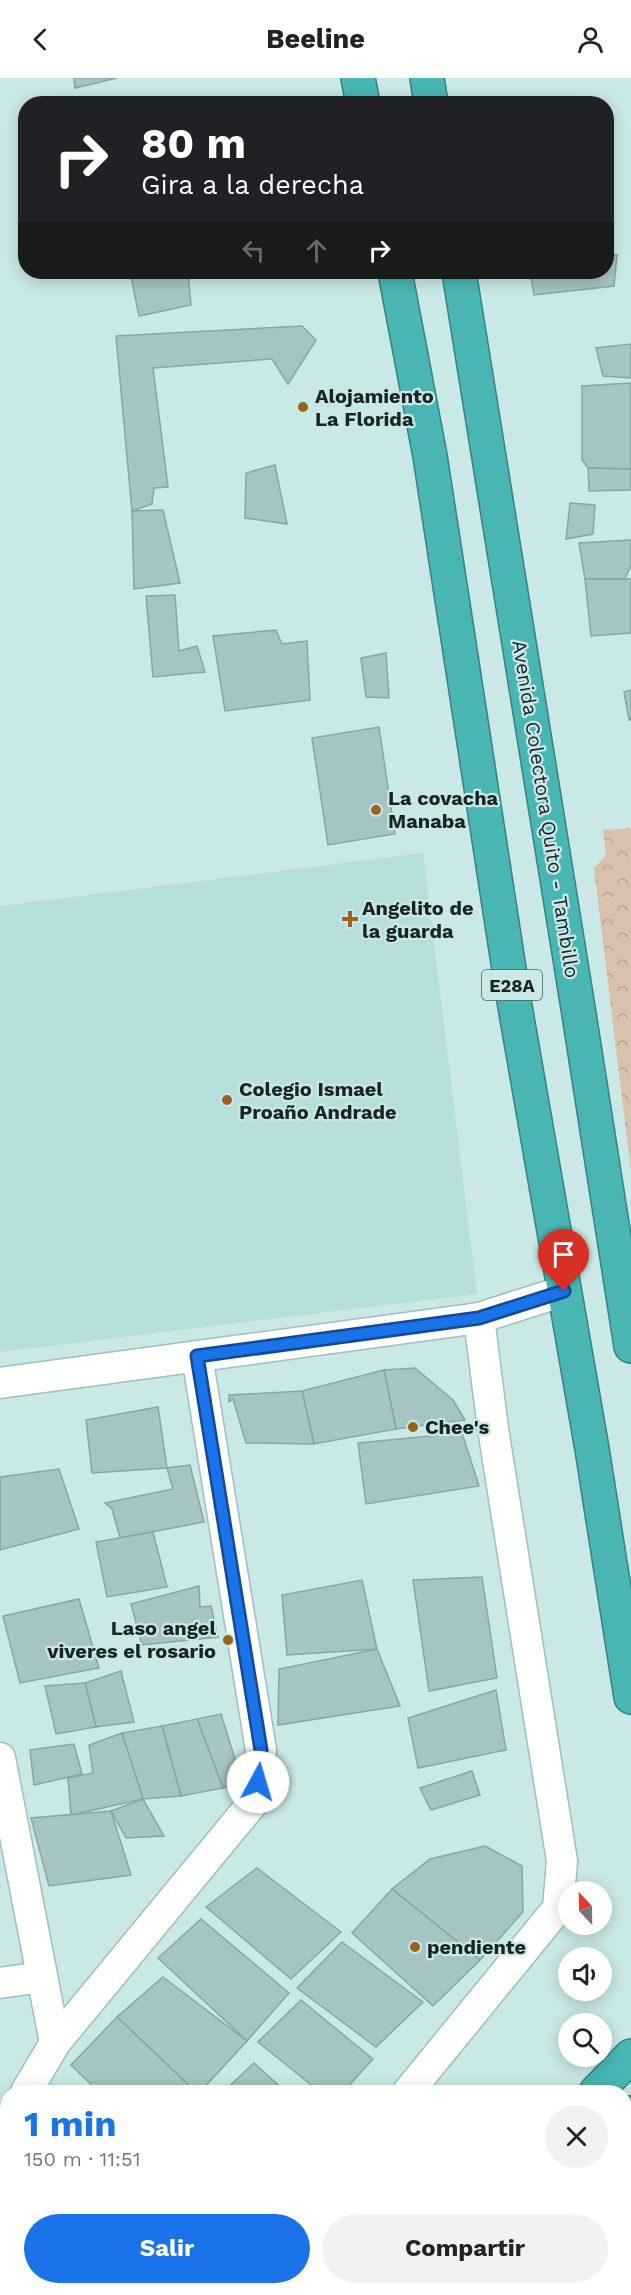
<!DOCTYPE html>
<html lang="es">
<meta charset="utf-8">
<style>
:root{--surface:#fff;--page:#f2f2f2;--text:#222;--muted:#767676;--accent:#1a73e8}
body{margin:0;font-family:"Work Sans",sans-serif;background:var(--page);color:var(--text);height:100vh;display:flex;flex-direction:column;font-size:22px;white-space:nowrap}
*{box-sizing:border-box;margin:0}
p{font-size:20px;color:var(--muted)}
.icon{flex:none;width:33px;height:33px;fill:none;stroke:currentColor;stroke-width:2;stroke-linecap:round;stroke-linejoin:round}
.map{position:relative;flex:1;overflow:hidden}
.details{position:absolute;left:0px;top:2007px;width:632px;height:210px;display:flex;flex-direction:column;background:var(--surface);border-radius:24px 24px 0 0;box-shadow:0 3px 15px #0003}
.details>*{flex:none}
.hud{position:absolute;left:18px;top:18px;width:596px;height:183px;border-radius:24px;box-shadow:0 3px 15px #0003;background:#202124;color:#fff;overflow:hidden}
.needle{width:39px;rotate:338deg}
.fabs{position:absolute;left:558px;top:1803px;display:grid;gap:12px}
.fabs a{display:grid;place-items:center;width:54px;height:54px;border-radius:50%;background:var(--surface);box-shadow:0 3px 15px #0003;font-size:30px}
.pin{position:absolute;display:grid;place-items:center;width:51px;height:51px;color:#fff;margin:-62px -26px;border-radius:50% 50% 50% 0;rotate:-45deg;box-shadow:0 0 6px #0007}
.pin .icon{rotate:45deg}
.me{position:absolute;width:66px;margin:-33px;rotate:6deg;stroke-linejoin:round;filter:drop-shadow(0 0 4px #0008)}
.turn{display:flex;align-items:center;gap:21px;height:126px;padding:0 24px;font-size:27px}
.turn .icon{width:78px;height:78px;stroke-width:2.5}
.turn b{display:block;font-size:42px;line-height:51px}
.lanes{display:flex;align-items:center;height:57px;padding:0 24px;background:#0003;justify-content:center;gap:30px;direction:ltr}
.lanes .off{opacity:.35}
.round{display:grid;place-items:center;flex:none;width:63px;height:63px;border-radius:32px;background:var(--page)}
.overview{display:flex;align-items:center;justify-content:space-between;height:102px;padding:0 24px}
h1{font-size:36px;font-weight:700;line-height:45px;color:var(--accent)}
.primary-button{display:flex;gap:12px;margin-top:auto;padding:12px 24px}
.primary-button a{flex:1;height:69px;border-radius:36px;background:var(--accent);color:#fff;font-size:24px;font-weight:700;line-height:69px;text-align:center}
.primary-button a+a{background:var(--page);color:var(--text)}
header{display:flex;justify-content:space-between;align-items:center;height:78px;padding:0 24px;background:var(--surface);font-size:27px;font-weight:700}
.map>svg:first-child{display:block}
.built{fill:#b6dfdc}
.park{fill:url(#park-crowns)}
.building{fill:#a6c4c3;stroke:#88a6a4;stroke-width:1.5}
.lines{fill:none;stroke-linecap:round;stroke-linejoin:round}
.street-casing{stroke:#a1bebd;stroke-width:33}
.highway-casing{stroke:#388381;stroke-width:36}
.street{stroke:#fff;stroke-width:30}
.highway{stroke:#49b6b3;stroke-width:33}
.route-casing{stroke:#114b97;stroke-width:15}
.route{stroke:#1a73e8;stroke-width:10}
.poi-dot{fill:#9a611f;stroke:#c9e8e6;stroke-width:2}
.labels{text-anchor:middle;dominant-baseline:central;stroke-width:4.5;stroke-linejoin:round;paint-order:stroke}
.shield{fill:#c9e8e6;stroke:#4e605e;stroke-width:1.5}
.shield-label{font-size:18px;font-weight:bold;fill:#192524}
.poi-label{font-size:20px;font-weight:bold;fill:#192524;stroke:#c9e8e6;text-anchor:start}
.street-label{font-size:20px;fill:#192524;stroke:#c9e8e6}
</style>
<header><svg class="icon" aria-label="back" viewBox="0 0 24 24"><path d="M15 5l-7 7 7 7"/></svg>Beeline<svg class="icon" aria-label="person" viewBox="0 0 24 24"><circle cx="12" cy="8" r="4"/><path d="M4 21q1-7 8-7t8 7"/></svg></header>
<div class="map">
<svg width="631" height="2217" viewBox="0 0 631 2217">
<defs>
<pattern id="park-crowns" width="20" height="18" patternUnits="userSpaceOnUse" patternTransform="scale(1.5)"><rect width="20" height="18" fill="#d8c1ad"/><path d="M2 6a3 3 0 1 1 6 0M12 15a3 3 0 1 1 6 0" fill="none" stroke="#b9a695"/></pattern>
</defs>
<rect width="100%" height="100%" fill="#c9e8e6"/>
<!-- built -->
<polygon class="built" points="423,775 477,1216 0,1274 0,828"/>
<!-- park -->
<polygon class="park" points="631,750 631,1094 594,790 606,777 603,752"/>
<!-- building -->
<g class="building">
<polygon points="74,0 117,0 75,10"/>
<polygon points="606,177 617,177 614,208 534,217 530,194 606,194"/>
<polygon points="130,194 188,194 191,227 139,238"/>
<polygon points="302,248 316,262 288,306 272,281 153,290 168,409 154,410 152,426 132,433 116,258"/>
<polygon points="631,266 631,300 603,298 596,270"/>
<polygon points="631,305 631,391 588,390 582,382 582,308"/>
<polygon points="275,387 287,446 245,440 246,395"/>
<polygon points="588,390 631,391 631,412 589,413"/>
<polygon points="570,425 595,427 593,456 566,461"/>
<polygon points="163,432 180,505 134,511 132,433"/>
<polygon points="631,462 631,487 625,501 585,501 579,465"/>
<polygon points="585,501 631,501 631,555 591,558"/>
<polygon points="175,517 179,573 197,568 205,594 153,599 146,518"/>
<polygon points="276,552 282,566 307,563 310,622 225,633 213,558"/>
<polygon points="386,575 389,620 366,619 361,580"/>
<polygon points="631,612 631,642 629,642 624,614"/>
<polygon points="379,649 395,756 328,767 312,660"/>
<polygon points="415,1290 453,1322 465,1342 396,1351 384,1292"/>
<polygon points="384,1292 396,1351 314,1366 302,1313"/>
<polygon points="302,1313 314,1366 246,1365 233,1321 229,1324 229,1317"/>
<polygon points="158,1329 167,1390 92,1395 86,1342"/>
<polygon points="462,1355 479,1408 366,1426 358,1365"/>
<polygon points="190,1387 204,1444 120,1460 112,1431 105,1425 173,1411 167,1390"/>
<polygon points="59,1391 79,1451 0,1472 0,1399"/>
<polygon points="153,1454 167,1509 107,1519 96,1464"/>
<polygon points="482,1499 497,1600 429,1613 413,1502"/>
<polygon points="362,1502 377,1571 287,1577 282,1517"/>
<polygon points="199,1508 200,1529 211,1528 218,1559 142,1567 131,1526"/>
<polygon points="79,1521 99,1590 20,1605 3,1538"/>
<polygon points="377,1571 400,1628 278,1647 279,1591"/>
<polygon points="121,1593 134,1644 96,1649 85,1605"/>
<polygon points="85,1605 96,1649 56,1656 45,1608"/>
<polygon points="496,1612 506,1672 418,1690 408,1640"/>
<polygon points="221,1636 242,1704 223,1710 197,1641"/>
<polygon points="197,1641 223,1710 181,1718 162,1648"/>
<polygon points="162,1648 181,1718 143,1721 122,1655"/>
<polygon points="122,1655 143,1721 71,1737 68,1700 93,1695 89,1667"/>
<polygon points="74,1666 82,1696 34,1707 30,1672"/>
<polygon points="472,1693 480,1717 431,1732 420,1710"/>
<polygon points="143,1721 164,1758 126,1760 111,1733"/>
<polygon points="111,1733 131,1797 49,1808 31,1740"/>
<polygon points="485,1768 522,1788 523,1834 480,1882 392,1811 430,1781"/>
<polygon points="257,1790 341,1854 291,1901 206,1829"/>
<polygon points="392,1811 480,1882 433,1928 352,1855"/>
<polygon points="201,1841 289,1915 247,1963 158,1880"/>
<polygon points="342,1864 423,1924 376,1969 297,1910"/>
<polygon points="163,1899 247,1963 200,2014 196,2014 117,1939"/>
<polygon points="301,1922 373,1981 343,2014 320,2014 258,1964"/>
<polygon points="117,1939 196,2014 99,2014 71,1987"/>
<polygon points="254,1985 286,2014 223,2014"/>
<polygon points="8,2078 8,2105 0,2098 0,2086"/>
<polygon points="72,2210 146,2210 156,2217 85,2217"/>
<polygon points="156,2210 193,2210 184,2217 166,2217"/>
</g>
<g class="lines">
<!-- street casing -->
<g class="street-casing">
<g id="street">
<polyline points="0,1305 479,1240 564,1213"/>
<polyline points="0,1680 55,1965"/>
<polyline points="0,1905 42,1899"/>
<polyline points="26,2014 55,1965 256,1721 261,1672 197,1278"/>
<polyline points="408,2014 558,1830 562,1783 493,1351 479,1240"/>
<polyline points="0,2059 8,2046"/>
<polyline points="244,2217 250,2210"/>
</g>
</g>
<!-- highway casing -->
<g class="highway-casing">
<g id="highway">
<polyline points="358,0 363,26"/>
<polyline points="427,0 431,26"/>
<polyline points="395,194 430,378 513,917 592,1371 631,1619"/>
<polyline points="459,194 578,930 631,1268"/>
<polyline points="596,2014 631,1978"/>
<polyline points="624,2042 631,2035"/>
<polyline points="406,2217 413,2210"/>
<polyline points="456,2217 464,2210"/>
</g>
</g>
<!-- street -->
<use href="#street" class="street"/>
<!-- highway -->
<use href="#highway" class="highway"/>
</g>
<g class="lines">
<!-- route casing -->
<g class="route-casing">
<polyline id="route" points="258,1704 261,1672 197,1278 479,1240 564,1213"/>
</g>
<!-- route -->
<use href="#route" class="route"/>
</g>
<!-- markers -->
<g class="poi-dot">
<circle cx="303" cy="329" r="6"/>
<circle cx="376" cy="732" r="6"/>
<path d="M347 832h6v6h6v6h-6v6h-6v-6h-6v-6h6z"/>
<circle cx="227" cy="1022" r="6"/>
<circle cx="413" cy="1349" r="6"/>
<circle cx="228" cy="1562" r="6"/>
<circle cx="415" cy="1869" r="6"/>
</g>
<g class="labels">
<!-- shield labels -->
<rect class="shield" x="482" y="892" width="60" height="30" rx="4.5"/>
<g class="shield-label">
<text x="512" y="907">E28A</text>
</g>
<!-- poi labels -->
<g class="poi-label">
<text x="315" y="318">Alojamiento<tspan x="315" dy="23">La Florida</tspan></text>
<text x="388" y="720">La covacha<tspan x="388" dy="23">Manaba</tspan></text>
<text x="362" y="830">Angelito de<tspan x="362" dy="23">la guarda</tspan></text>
<text x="239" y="1011">Colegio Ismael<tspan x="239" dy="23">Proaño Andrade</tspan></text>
<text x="425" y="1349">Chee's</text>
<text x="216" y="1550" text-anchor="end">Laso angel<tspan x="216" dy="23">viveres el rosario</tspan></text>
<text x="427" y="1869">pendiente</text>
</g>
<!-- street labels -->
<g class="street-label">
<text transform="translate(546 731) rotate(81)">Avenida Colectora Quito - Tambillo</text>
</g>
</g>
</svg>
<div class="fabs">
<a><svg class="needle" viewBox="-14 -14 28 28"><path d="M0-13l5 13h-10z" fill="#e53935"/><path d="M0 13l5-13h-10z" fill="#767676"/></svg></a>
<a><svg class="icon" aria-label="sound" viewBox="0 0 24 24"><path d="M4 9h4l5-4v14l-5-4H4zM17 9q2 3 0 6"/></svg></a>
<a><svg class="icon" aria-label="search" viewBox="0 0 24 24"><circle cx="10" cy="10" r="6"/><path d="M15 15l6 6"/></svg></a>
</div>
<div class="pin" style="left:564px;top:1213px;background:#d93025"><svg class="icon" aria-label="arrive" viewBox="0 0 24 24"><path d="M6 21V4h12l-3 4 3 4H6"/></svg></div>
<svg class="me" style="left:258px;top:1704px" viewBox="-20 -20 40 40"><circle r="19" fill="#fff"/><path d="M0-13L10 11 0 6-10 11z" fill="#1a73e8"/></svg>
<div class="hud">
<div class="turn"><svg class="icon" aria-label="right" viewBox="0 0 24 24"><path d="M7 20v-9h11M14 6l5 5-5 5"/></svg><div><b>80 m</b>Gira a la derecha</div></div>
<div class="lanes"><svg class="icon off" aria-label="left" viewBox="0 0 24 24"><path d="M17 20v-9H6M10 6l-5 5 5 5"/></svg><svg class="icon off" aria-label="ahead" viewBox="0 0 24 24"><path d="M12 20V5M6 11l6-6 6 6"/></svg><svg class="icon" aria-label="right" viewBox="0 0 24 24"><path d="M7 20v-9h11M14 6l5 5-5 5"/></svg></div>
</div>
<section class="details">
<div class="overview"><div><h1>1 min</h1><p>150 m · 11:51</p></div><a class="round"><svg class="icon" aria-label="close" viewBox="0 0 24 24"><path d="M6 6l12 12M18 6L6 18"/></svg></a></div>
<div class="primary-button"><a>Salir</a><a>Compartir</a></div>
</section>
</div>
